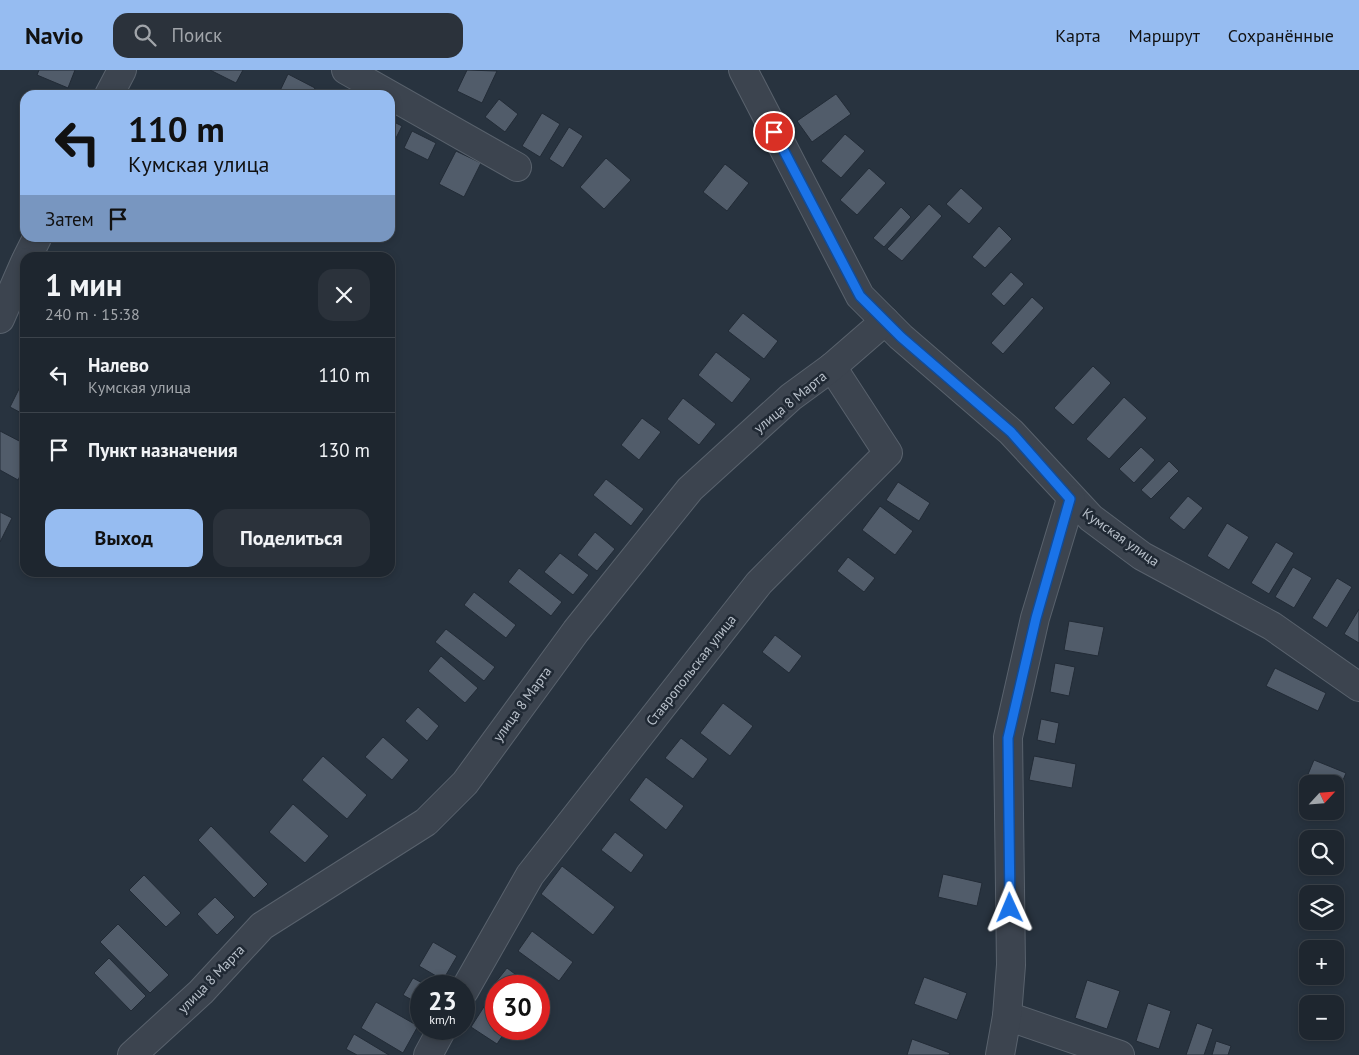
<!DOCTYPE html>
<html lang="ru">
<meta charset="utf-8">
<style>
:root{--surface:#1e262f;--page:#2b323b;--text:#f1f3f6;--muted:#a1a5aa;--line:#3c434b;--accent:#96bcf1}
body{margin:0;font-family:"PT Sans",sans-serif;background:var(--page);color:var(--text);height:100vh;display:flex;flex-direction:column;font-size:19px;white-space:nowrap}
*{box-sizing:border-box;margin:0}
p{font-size:16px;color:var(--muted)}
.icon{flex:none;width:28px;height:28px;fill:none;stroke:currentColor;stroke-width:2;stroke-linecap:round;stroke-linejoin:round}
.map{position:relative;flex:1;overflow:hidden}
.panel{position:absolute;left:20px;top:182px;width:375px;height:325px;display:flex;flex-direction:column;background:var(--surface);border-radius:15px;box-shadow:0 2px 8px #0003,0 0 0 1px var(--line)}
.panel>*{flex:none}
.guide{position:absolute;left:20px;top:20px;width:375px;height:152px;border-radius:15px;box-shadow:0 2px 8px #0003,0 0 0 1px var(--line);background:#96bcf1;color:#111;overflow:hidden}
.needle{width:32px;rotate:64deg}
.fabs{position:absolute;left:1299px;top:705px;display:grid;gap:10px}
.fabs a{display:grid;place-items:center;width:45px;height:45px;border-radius:10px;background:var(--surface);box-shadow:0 2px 8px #0003,0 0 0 1px var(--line);font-size:25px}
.speed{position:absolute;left:410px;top:905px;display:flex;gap:10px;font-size:25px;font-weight:700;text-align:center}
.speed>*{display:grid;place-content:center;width:65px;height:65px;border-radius:50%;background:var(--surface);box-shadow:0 2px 8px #0003,0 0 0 1px var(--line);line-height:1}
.speed small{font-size:12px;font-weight:400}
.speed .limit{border:8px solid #d22;background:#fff;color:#111}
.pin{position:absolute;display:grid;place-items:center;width:42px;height:42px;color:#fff;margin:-21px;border:2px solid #fff;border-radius:50%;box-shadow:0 1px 5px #0007}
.me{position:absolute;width:55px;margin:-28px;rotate:359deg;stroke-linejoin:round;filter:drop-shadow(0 0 4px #0008)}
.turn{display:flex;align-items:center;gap:18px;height:105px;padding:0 25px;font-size:22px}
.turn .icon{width:65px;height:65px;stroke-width:2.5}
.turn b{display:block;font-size:35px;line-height:42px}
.then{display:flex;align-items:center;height:48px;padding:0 25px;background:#0003;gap:10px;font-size:19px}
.round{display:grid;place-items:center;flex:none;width:52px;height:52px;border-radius:15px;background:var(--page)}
.overview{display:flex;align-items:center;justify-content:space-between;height:85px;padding:0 25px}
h1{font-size:30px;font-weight:700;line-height:38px}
.button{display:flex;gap:10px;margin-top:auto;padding:10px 25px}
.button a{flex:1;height:58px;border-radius:15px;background:var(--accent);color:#111;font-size:20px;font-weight:700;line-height:58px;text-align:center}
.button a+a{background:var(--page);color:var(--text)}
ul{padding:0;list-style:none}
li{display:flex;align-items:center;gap:15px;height:75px;padding:0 25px;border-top:1px solid var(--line)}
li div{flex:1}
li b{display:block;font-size:19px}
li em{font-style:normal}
header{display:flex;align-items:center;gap:30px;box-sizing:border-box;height:70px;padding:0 25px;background:var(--accent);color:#111}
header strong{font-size:24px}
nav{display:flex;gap:28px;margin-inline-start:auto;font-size:18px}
.search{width:350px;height:45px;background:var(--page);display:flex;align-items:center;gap:12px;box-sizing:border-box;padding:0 18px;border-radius:15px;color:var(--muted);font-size:19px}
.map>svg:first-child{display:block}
.building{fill:#515c6a;stroke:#222b36}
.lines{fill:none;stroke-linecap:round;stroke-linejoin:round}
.minor-casing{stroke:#59626d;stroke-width:30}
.minor{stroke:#3c444f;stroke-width:28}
.route-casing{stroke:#114b97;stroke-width:12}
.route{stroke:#1a73e8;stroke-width:9}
.labels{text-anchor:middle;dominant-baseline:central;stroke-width:5;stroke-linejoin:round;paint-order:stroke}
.street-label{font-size:14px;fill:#b8c0ca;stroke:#202934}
</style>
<header>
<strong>Navio</strong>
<div class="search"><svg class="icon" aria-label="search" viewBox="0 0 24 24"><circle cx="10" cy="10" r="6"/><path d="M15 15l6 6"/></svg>Поиск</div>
<nav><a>Карта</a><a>Маршрут</a><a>Сохранённые</a></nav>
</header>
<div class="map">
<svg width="1359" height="985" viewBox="0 0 1359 985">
<rect width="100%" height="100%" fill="#28333f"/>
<!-- building -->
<g class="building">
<polygon points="39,0 75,0 68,18 37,5"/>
<polygon points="210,0 243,0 236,13"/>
<polygon points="467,0 497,1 482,33 457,21"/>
<polygon points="288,4 315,18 311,25 278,25"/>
<polygon points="836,24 851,44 812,72 797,51"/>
<polygon points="499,29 518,44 505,62 485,47"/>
<polygon points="542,43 560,54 540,87 522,76"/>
<polygon points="390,50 402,56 390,80"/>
<polygon points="569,57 583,66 563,98 549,89"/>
<polygon points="412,61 436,73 428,90 404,78"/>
<polygon points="845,64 865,81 841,108 821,91"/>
<polygon points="456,81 481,93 464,127 439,114"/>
<polygon points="606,88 631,110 604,139 580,117"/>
<polygon points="725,94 749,113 727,141 703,122"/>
<polygon points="869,98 886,113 857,145 840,130"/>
<polygon points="961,118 983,138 969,154 946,134"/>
<polygon points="929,134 942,146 902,191 887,179"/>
<polygon points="901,137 911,147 884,177 873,168"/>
<polygon points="999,156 1012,169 985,198 972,187"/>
<polygon points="1011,202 1024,214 1004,236 991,224"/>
<polygon points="1032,227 1044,238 1003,284 991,273"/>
<polygon points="743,243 778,271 764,289 728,261"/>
<polygon points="716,282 751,309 732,333 698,305"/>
<polygon points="1093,296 1111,313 1073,355 1054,338"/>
<polygon points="25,307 25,345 10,337"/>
<polygon points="1124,327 1147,348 1109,389 1086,369"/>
<polygon points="683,328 716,354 699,375 667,349"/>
<polygon points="642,348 661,362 639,390 621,375"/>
<polygon points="0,361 25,374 25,396 18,410 0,400"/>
<polygon points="1141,377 1155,390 1134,413 1119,399"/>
<polygon points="1169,391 1179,401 1151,429 1141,420"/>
<polygon points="606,409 644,439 631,456 593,425"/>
<polygon points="898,412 930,433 919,451 886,430"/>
<polygon points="1188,426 1203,438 1184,460 1169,448"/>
<polygon points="880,436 913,461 895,485 862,460"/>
<polygon points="0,442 12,448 0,472"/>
<polygon points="1227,453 1249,467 1229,500 1207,486"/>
<polygon points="595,462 615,479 597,501 577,485"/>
<polygon points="1276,472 1294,483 1269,524 1251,513"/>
<polygon points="560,483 589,505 573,525 544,502"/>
<polygon points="848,487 875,508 864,522 837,501"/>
<polygon points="1293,497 1312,508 1294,538 1275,527"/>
<polygon points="519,498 562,532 551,546 508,512"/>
<polygon points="1337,508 1352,517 1327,558 1312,548"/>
<polygon points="474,522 516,555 506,568 464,535"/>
<polygon points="1359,539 1359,573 1344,564"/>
<polygon points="1069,551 1104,557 1098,586 1064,580"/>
<polygon points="446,559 495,597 484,611 435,572"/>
<polygon points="775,565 802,586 789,603 762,582"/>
<polygon points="441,586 478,618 465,633 428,601"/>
<polygon points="1055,593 1075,597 1069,626 1050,622"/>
<polygon points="1275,598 1326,623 1318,641 1266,616"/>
<polygon points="723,633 753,656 730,686 700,663"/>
<polygon points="418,637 439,656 427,671 405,651"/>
<polygon points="1041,649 1059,653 1055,674 1037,670"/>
<polygon points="383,667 409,690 392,710 365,687"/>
<polygon points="681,668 708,689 693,709 665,688"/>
<polygon points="323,686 367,725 347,749 302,710"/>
<polygon points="1034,686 1076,694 1072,718 1029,710"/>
<polygon points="1314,690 1346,703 1335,729 1335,714 1308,714 1308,724 1301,721"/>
<polygon points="646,707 684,736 666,760 629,730"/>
<polygon points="293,734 329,766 305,793 269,762"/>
<polygon points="211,756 268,814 254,828 198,770"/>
<polygon points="615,762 644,785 631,803 601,780"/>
<polygon points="562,796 615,837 593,865 541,824"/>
<polygon points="943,804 982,813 977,836 938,827"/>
<polygon points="144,805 181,843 166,857 129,820"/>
<polygon points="215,827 235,847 217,865 197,844"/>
<polygon points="118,854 169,905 150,923 100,872"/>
<polygon points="532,861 573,892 559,911 518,881"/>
<polygon points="433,872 457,886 443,910 419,896"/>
<polygon points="109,888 146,926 131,941 94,903"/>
<polygon points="507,898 531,916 499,916 495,913"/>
<polygon points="924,907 967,923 957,950 914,934"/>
<polygon points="413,908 428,916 421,916 421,935 403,925"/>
<polygon points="1087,910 1120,921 1107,959 1075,948"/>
<polygon points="376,932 418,956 403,983 361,958"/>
<polygon points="487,932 496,938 496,959 507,959 497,974 471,957"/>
<polygon points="1148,933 1171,941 1159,979 1136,971"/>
<polygon points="1197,953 1213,959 1204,985 1186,985"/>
<polygon points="354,964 389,985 357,985 346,979"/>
<polygon points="912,969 950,983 949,985 907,985"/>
<polygon points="1216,971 1231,976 1228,985 1212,985"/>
</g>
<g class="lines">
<!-- minor casing -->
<g class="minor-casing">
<g id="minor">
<polyline points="346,0 517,97"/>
<polyline points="743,0 860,226 901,267 1011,362 1091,448 1142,486 1272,556 1359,617"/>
<polyline points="109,25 122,0"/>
<polyline points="27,188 37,168"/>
<polyline points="0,249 25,192"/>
<polyline points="464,921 530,805 759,513 888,383 832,297"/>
<polyline points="1007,946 1120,985"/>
<polyline points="132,985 201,922 262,856 426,752 465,713 576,561 690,419 791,327 832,297 885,251"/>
<polyline points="428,985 442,959"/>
<polyline points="1000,985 1007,946 1011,895 1008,667 1035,548 1071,429"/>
</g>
</g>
<!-- minor -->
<use href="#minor" class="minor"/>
</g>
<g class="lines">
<!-- route casing -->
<g class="route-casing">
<polyline id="route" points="774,62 860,226 901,267 1011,362 1070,429 1036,548 1008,668 1010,838"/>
</g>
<!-- route -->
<use href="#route" class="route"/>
</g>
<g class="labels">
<!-- street labels -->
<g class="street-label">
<text transform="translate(790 332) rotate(-39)">улица 8 Марта</text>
<text transform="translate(1121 467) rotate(35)">Кумская улица</text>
<text transform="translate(691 600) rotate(-52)">Ставропольская улица</text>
<text transform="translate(522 634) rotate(-54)">улица 8 Марта</text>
<text transform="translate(211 909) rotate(-46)">улица 8 Марта</text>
</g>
</g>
</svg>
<div class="fabs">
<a><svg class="needle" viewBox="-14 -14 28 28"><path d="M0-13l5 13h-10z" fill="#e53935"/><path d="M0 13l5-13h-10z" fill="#a1a5aa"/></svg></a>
<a><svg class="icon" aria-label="search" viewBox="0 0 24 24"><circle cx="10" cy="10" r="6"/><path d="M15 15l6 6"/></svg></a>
<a><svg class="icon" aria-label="layers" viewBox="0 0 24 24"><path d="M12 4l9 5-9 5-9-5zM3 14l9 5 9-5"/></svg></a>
<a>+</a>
<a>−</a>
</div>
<div class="speed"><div>23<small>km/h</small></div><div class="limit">30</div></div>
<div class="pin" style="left:774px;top:62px;background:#d93025"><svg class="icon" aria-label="arrive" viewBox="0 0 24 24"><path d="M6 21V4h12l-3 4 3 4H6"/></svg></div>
<svg class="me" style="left:1010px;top:838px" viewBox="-20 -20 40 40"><path d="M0-17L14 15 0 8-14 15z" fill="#1a73e8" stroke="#fff" stroke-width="4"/></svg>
<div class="guide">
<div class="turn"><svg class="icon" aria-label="left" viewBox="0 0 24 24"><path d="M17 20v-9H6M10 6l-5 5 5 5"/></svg><div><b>110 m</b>Кумская улица</div></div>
<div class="then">Затем<svg class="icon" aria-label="arrive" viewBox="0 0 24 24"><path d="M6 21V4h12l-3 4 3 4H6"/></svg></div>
</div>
<section class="panel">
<div class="overview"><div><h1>1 мин</h1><p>240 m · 15:38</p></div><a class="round"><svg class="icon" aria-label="close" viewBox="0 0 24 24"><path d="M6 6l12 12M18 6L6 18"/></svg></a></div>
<ul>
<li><svg class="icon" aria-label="left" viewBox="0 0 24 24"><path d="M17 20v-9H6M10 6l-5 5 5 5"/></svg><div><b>Налево</b><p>Кумская улица</p></div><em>110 m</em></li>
<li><svg class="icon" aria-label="arrive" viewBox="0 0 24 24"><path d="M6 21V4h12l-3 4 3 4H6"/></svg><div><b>Пункт назначения</b></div><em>130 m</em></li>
</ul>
<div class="button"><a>Выход</a><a>Поделиться</a></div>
</section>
</div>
